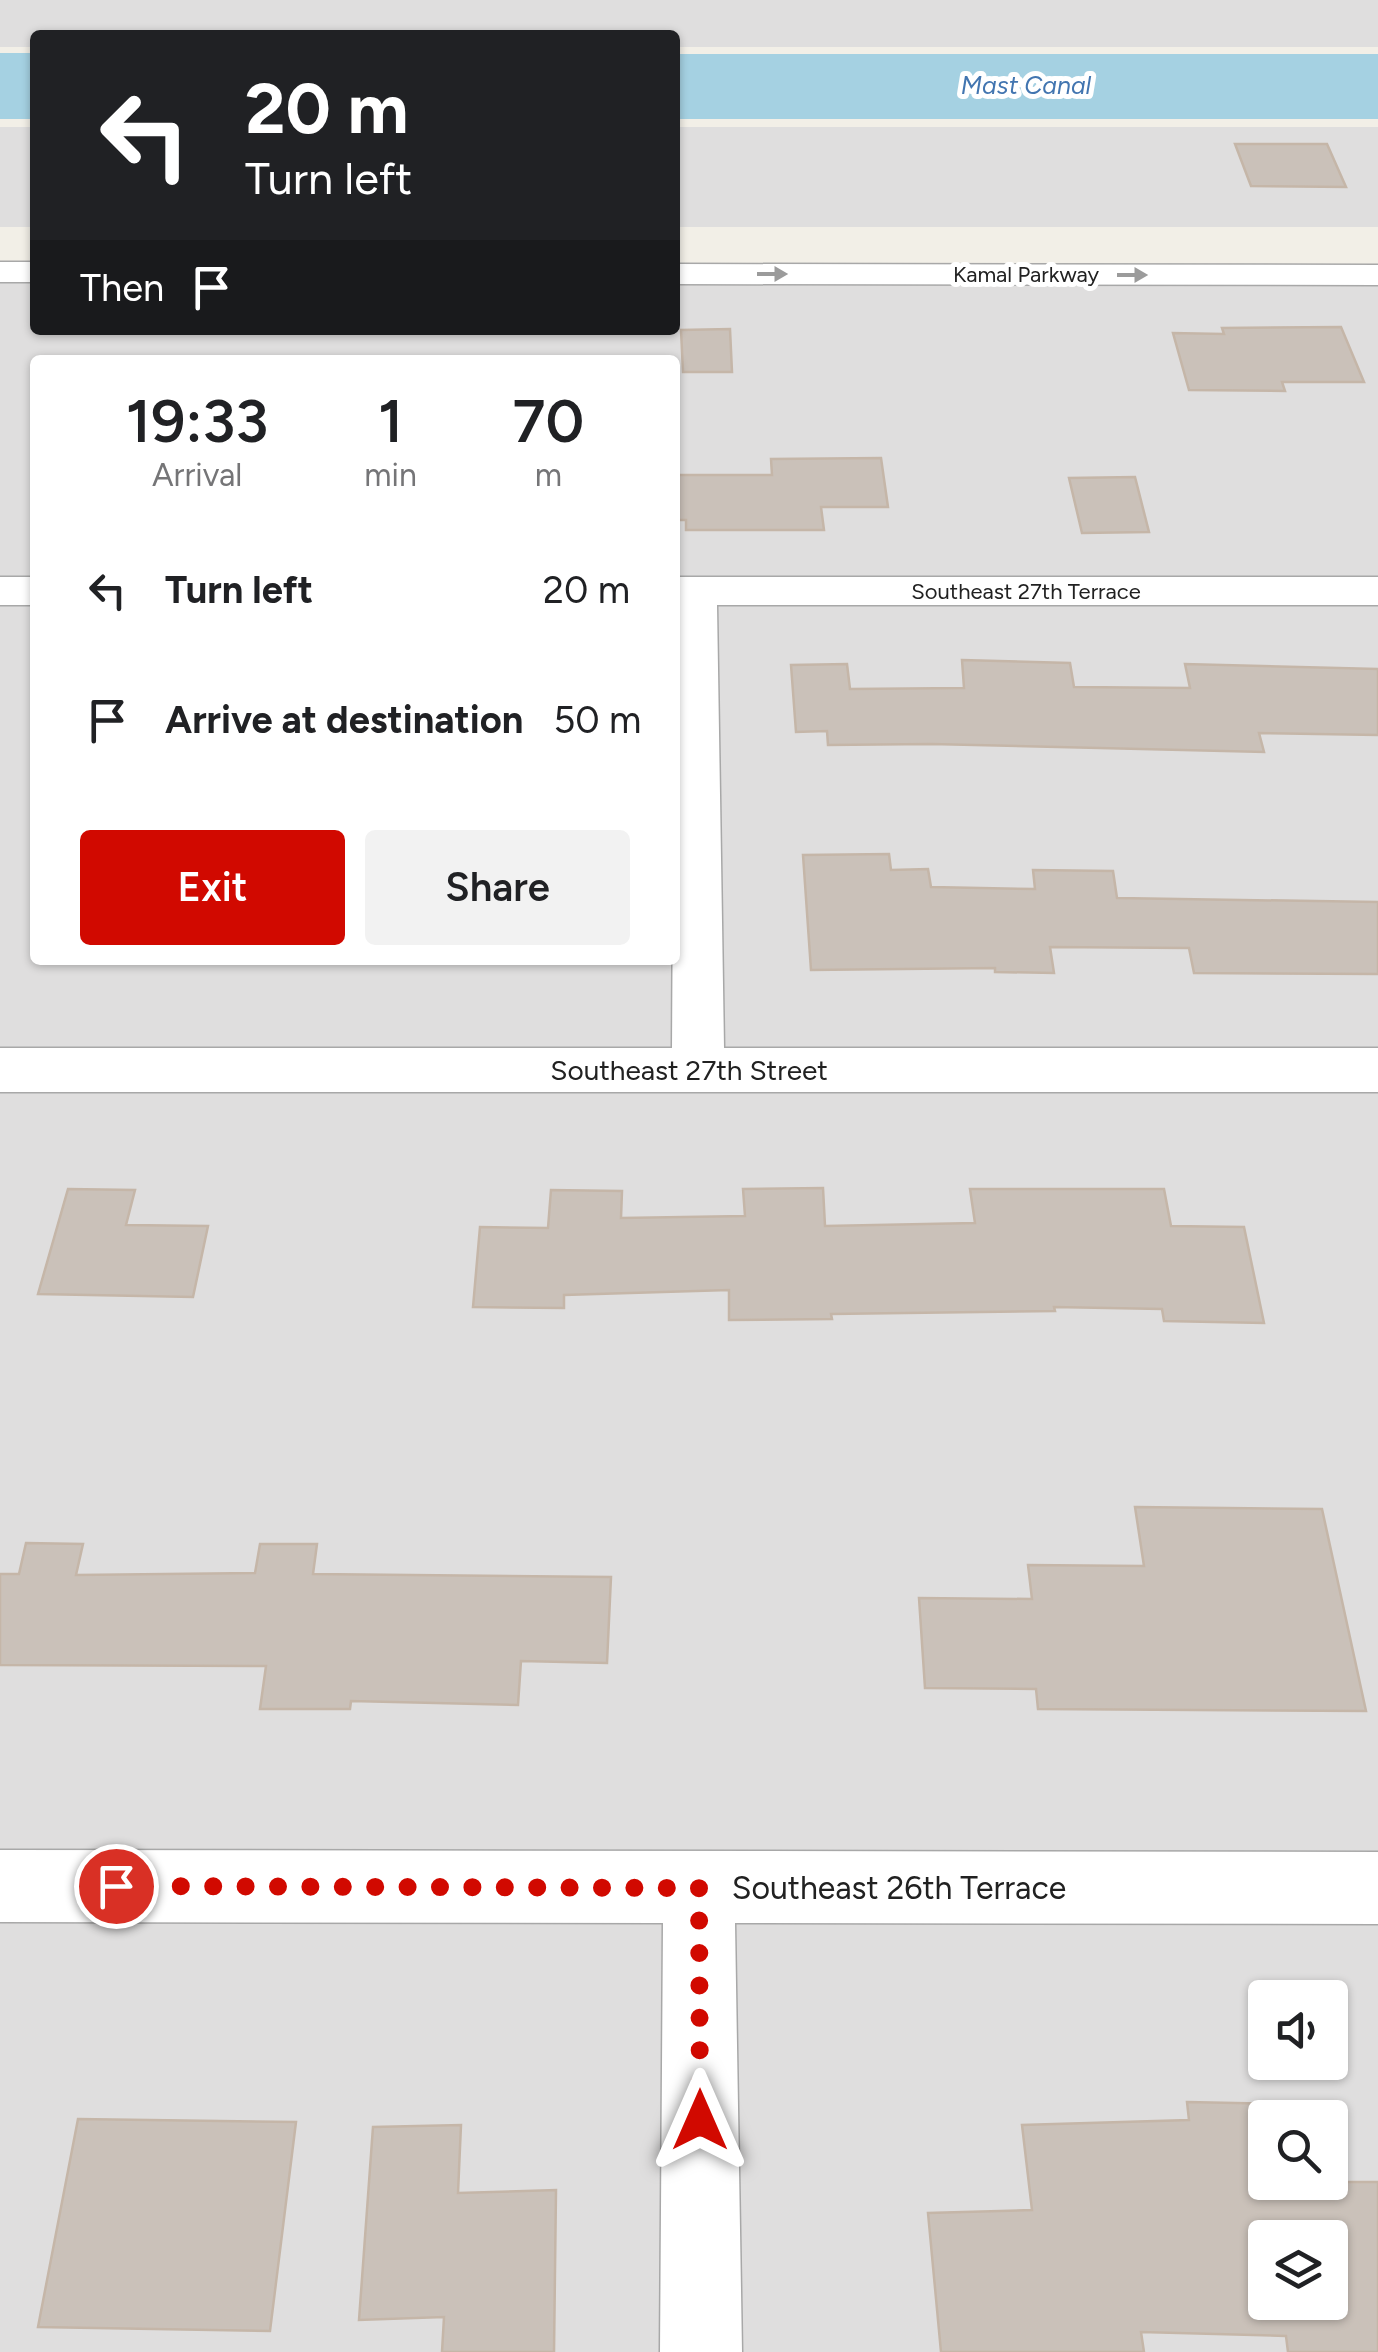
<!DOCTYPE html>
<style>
:root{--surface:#fff;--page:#f2f2f2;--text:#202124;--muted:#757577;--accent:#d10900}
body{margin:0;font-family:Figtree,sans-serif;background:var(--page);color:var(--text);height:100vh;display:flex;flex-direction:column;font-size:38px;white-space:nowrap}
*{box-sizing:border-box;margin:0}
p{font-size:32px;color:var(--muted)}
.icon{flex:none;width:55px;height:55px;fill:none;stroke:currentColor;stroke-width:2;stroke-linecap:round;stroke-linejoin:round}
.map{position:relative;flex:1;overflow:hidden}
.sheet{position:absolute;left:30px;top:355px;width:650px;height:610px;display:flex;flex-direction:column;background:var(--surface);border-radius:10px;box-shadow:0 2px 8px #0004}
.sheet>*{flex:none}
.hud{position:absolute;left:30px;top:30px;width:650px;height:305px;border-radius:10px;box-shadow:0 2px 8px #0004;background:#202124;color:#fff;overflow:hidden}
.buttons{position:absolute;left:1248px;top:1980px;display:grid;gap:20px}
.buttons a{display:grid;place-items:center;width:100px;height:100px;border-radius:10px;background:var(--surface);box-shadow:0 2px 8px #0004;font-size:50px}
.pin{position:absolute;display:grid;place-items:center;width:85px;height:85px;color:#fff;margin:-42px;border:5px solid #fff;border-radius:50%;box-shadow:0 2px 10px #0007}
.me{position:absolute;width:110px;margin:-55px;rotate:0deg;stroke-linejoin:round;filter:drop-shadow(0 0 8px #0008)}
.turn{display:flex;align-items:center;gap:35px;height:210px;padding:0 50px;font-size:45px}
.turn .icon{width:130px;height:130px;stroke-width:2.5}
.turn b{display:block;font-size:70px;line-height:85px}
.then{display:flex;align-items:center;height:95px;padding:0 50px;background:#0003;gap:20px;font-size:38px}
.eta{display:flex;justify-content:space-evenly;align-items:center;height:170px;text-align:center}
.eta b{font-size:60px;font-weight:600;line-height:70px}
.action{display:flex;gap:20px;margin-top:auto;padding:20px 50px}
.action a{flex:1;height:115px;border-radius:10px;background:var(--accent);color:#fff;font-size:40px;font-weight:600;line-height:115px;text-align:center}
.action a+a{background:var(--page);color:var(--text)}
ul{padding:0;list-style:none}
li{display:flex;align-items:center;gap:30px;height:130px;padding:0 50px}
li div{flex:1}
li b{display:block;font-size:38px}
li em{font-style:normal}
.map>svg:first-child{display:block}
.residential{fill:#dfdede;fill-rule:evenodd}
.water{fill:#a5d1e2}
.building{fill:#cac1b9;stroke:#c5b6a8;stroke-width:2.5;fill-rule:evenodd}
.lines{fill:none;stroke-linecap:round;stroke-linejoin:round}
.minor-casing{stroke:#a8a8a8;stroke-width:3}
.minor{fill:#fff;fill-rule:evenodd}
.oneway{fill:#9b9b9b}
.route{stroke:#d10900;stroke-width:18;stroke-dasharray:0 32.4}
.labels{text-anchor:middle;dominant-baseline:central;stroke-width:10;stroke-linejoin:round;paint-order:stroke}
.far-street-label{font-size:22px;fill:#212121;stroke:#fff}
.far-water-label{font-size:25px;font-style:italic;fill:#4275b0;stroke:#fff}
.street-label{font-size:28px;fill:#212121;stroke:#fff}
.near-street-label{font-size:32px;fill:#212121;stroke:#fff}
</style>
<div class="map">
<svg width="1378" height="2352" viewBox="0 0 1378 2352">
<rect width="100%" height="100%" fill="#f2efe7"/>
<!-- residential -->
<g class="residential">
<polygon points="0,0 1378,0 1378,47 675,47 675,35 35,35 35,47 0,47"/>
<rect x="0" y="127" width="35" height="100"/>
<rect x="675" y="127" width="703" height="100"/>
<path d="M 0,283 L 35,283 L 35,330 L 675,330 L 675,285 L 1378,286 L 1378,2352 L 0,2352 ZM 35,360 L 675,360 L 675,960 L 35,960 ZM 1265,1998 L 1330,1998 L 1330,2062 L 1265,2062 ZM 1265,2118 L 1330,2118 L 1330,2182 L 1265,2182 ZM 1265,2238 L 1330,2238 L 1330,2302 L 1265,2302 Z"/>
</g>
<!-- water -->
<g class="water">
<rect x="0" y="53" width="35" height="66"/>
<rect x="675" y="54" width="703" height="65"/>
</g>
<!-- building -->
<g class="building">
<polygon points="1235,144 1327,144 1346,187 1251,186"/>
<polygon points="1341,327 1364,382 1282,382 1285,391 1189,390 1173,333 1224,334 1222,328"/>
<polygon points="730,329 732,372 683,372 681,330"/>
<polygon points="881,458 888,507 821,507 824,530 686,530 686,520 675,520 675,475 772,475 771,459"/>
<polygon points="1135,477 1149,532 1082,533 1069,478"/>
<polygon points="962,660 1070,663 1074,687 1190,688 1185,664 1378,669 1378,735 1259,733 1264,752 931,744 828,745 827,731 796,732 791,665 847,664 850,689 964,688"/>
<polygon points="889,854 891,870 928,869 931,887 1035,889 1033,870 1113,871 1117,898 1378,902 1378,974 1194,973 1189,948 1050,947 1054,973 995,972 995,968 811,970 803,855"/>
<polygon points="823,1188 825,1226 975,1223 970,1189 1164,1189 1171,1226 1244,1227 1264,1323 1164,1321 1162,1309 1054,1307 1055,1311 831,1314 832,1319 729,1320 729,1290 564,1295 564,1308 473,1307 480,1227 548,1228 551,1190 622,1191 621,1218 745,1216 743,1189"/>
<polygon points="68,1189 135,1190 126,1225 208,1226 193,1297 38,1294"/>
<polygon points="1135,1507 1322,1509 1366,1711 1038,1709 1036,1689 925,1688 919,1598 1032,1599 1028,1565 1144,1566"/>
<polygon points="26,1543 83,1544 76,1575 255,1573 260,1544 317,1544 313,1574 611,1577 607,1663 521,1661 518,1705 351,1701 350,1709 260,1709 266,1666 0,1665 0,1574 19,1574"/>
<path d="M 1187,2102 L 1278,2104 L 1281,2118 L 1265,2118 L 1265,2182 L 1378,2182 L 1378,2352 L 1288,2352 L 1286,2336 L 1141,2332 L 1144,2352 L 941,2352 L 928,2213 L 1032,2210 L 1022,2125 L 1189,2120 ZM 1265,2238 L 1330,2238 L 1330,2302 L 1265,2302 Z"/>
<polygon points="78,2119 296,2122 270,2331 38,2327"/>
<polygon points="461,2125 458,2193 556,2190 554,2352 442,2352 444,2317 359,2320 373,2127"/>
</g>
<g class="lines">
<!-- minor casing -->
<g class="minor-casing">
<g id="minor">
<rect x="0" y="262" width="35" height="20"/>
<polygon points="675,264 1378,265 1378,285 675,284"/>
<rect x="0" y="577" width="35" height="28"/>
<polygon points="675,577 1378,577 1378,605 717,605 724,1048 1378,1048 1378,1092 0,1092 0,1048 672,1048"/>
<polygon points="0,1850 1378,1852 1378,1924 735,1923 742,2352 660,2352 663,1923 0,1922"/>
</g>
</g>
<!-- minor -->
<use href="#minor" class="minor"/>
</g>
<!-- one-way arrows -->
<defs><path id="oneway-solid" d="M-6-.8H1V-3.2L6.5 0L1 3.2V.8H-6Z" transform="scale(2.5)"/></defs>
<g class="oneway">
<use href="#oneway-solid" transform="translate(772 274)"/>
<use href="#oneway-solid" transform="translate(1132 275)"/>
</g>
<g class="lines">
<!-- route -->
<polyline class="route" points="116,1886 699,1888 700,2120"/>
</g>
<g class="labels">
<!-- far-street labels -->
<g class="far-street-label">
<text x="1026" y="274">Kamal Parkway</text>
<text x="1026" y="591">Southeast 27th Terrace</text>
</g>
<!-- far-water labels -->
<g class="far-water-label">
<text x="1026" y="85">Mast Canal</text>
</g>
<!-- street labels -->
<g class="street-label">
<text x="689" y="1070">Southeast 27th Street</text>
</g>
<!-- near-street labels -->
<g class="near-street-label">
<text x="899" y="1888">Southeast 26th Terrace</text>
</g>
</g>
</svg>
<div class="buttons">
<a><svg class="icon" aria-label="sound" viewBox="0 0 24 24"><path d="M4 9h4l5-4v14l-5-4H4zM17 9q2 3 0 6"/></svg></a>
<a><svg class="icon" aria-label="search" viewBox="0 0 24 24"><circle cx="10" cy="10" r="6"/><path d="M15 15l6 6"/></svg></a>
<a><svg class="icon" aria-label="layers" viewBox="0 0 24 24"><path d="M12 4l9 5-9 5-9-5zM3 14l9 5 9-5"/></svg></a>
</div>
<div class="pin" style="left:116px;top:1886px;background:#d93025"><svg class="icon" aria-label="arrive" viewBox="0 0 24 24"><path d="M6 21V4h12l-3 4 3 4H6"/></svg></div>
<svg class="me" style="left:700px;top:2120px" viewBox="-20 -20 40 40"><path d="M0-17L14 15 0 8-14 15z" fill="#d10900" stroke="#fff" stroke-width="4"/></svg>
<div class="hud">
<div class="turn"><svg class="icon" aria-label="left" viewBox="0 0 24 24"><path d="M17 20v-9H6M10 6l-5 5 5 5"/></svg><div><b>20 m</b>Turn left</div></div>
<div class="then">Then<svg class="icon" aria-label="arrive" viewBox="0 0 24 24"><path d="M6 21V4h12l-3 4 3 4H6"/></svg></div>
</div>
<section class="sheet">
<div class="eta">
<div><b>19:33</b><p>Arrival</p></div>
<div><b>1</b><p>min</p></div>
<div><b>70</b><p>m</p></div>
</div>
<ul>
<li><svg class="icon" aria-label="left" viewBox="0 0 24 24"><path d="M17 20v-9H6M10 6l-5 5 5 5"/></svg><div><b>Turn left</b></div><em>20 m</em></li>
<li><svg class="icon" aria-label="arrive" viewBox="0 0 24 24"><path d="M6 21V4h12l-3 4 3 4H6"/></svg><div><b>Arrive at destination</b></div><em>50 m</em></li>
</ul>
<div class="action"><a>Exit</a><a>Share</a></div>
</section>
</div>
